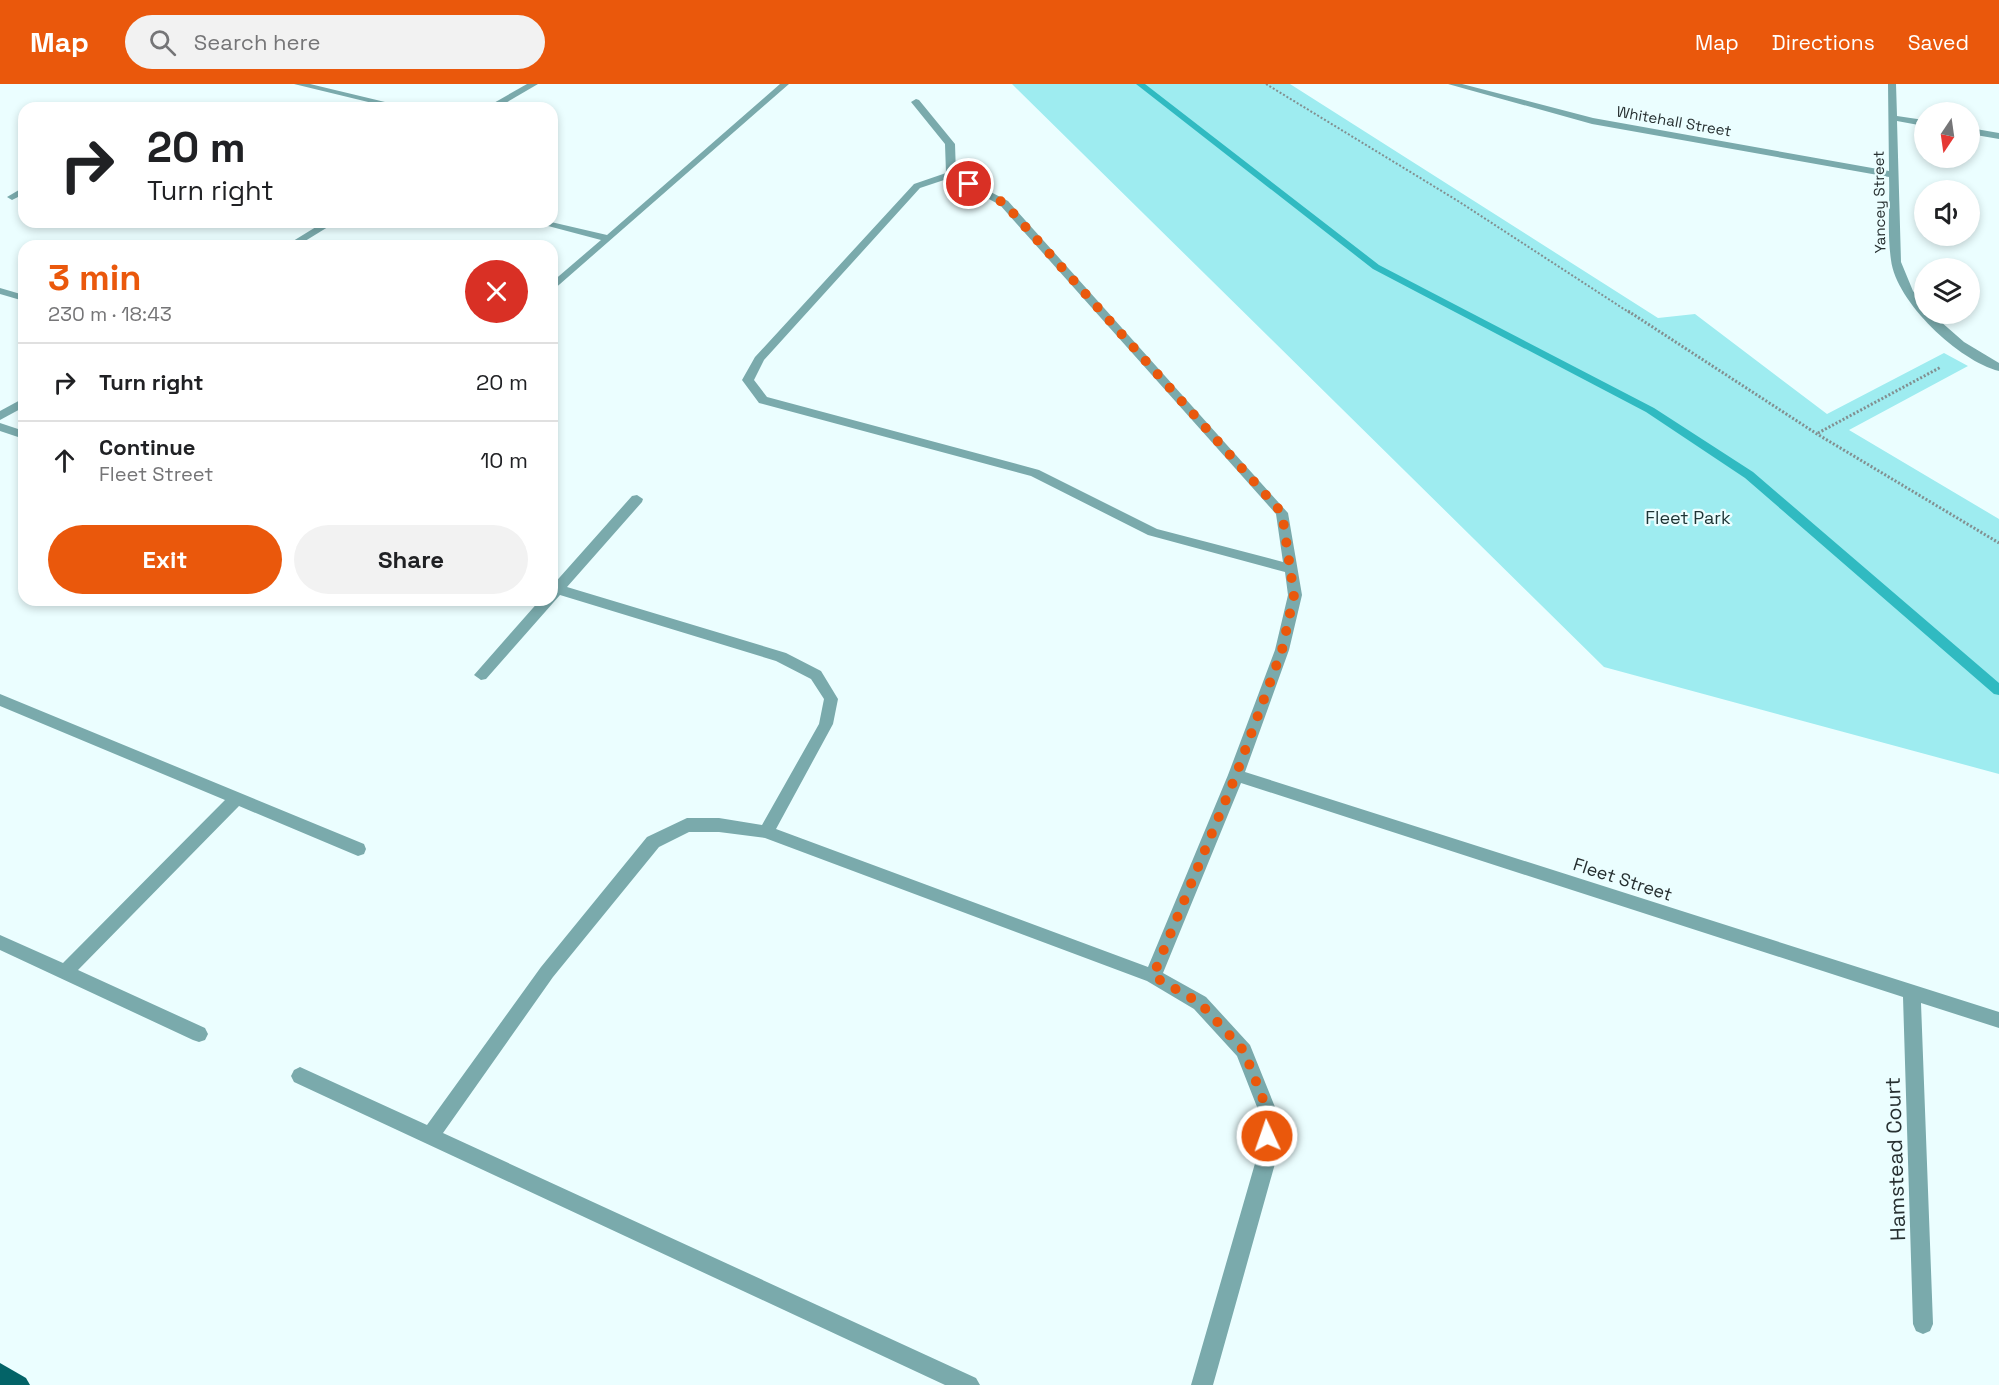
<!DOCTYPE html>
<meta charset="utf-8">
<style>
:root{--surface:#fff;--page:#f2f2f2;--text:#202124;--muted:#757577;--line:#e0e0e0;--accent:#ea580c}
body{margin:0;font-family:"Space Grotesk",sans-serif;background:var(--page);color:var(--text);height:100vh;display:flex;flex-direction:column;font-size:22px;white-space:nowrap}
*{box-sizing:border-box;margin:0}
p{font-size:20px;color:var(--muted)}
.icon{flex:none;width:33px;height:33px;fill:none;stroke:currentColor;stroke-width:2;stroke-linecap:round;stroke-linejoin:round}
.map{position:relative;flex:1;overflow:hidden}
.sheet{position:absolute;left:18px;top:156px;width:540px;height:366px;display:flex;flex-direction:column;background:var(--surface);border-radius:18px;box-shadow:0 3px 9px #0003}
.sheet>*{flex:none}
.top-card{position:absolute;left:18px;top:18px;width:540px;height:126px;border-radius:18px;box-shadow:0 3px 9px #0003;background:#fff;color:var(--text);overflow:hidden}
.needle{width:39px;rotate:193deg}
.buttons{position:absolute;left:1914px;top:18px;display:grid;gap:12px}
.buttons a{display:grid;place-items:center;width:66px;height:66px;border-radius:50%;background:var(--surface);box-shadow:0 3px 9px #0003;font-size:30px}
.pin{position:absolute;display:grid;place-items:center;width:51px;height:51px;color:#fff;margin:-26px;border:3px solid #fff;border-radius:50%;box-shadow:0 2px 6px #0007}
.me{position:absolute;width:66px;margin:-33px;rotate:357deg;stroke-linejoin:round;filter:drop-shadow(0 0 4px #0008)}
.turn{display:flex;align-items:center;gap:21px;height:126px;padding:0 30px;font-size:27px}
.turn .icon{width:78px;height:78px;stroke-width:2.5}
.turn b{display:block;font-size:42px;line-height:51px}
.round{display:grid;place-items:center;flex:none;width:63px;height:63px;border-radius:32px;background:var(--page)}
.summary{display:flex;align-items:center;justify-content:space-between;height:102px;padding:0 30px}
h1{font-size:36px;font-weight:600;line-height:45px;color:var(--accent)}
.cta{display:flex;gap:12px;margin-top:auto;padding:12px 30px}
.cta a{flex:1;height:69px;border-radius:36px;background:var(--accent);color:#fff;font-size:24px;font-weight:600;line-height:69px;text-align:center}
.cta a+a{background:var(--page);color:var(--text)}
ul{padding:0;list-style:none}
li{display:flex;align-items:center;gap:18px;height:78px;padding:0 30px;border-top:2px solid var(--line)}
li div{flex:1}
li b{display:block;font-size:22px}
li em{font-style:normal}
header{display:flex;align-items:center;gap:36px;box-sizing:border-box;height:84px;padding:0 30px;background:var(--accent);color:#fff}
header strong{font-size:28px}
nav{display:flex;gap:33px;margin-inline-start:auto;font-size:21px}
.search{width:420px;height:54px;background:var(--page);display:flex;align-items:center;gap:15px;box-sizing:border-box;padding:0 21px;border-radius:33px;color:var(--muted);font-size:22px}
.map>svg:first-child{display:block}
.green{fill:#9eecf0}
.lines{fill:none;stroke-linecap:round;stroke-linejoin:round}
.stream{fill:#30bac1;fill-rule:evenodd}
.path-far1{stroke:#828f90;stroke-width:2;stroke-dasharray:2 2;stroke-linecap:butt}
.path{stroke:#828f90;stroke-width:3;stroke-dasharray:2 2;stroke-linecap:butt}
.street{fill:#7aaaac;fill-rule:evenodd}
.primary{fill:#036367;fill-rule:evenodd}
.route{stroke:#ea580c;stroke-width:10;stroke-dasharray:0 18}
.labels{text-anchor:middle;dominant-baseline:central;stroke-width:4.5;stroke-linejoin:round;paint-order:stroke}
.far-street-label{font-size:15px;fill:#273031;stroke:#ebfeff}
.park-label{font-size:18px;fill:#1d3435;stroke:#ebfeff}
.street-label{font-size:18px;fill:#273031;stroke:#ebfeff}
.near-street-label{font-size:21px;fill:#273031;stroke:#ebfeff}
</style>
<header>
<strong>Map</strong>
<div class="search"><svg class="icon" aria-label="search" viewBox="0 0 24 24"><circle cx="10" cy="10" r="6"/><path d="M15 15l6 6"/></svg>Search here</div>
<nav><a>Map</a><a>Directions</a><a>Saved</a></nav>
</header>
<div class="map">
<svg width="1999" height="1301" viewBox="0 0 1999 1301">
<rect width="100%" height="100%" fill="#ebfeff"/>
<!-- green -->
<polygon class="green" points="1012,0 1290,0 1658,234 1695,230 1827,330 1944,269 1968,282 1849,346 1999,435 1999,690 1604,583"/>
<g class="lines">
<!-- stream -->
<polygon class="stream" points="1136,0 1145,0 1379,181 1654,324 1753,388 1999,599 1999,611 1994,610 1745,394 1646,328 1373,185"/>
<!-- path-far1 -->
<polyline class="path-far1" points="1266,0 1458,117 1630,229"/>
<!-- path -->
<g class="path">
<polyline points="1628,227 1817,350 1999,459"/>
<polyline points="1818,349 1941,283"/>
</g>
<!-- street -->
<g class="street">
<polygon points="294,0 310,0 410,24 393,24"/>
<polygon points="527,0 538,0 497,24 485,24"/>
<polygon points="780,0 789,0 552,207 552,198 601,156 533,138 551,138 607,151"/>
<path d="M 1448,0 L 1462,0 L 1593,34 L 1889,87 L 1888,0 L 1896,0 L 1897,32 L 1924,36 L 1924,42 L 1897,37 L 1901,178 L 1913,207 L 1924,221 L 1924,230 L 1932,230 L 1964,258 L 1999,279 L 1999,287 C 1959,277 1896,218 1891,176 C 1887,149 1890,120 1889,93 L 1592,40 Z"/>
<path d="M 916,15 L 919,16 L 955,60 L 956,90 L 1008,117 L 1288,429 L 1302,511 L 1289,566 L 1245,688 L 1999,928 L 1999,944 L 1921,919 L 1933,1240 L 1930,1247 L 1923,1250 L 1916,1247 L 1913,1240 L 1903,913 L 1241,699 L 1163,889 L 1206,913 L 1250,961 L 1277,1028 L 1276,1076 L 1213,1301 L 1191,1301 L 1256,1076 L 1259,1028 L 1237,972 L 1194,925 L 1147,897 L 765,754 L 719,748 L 689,748 L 659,763 L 553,893 L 443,1049 L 976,1294 L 980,1301 L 945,1301 L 294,998 L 291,992 L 294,986 L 300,983 L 427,1041 L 541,883 L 647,753 L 687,734 L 719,734 L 762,741 L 819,640 L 824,615 L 811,595 L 776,577 L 560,511 L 486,595 L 481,596 L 474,591 L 540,516 L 552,516 L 552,502 L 632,412 L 637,411 L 643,415 L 642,418 L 567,503 L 786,569 L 821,587 L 838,615 L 833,640 L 776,745 L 1148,883 L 1228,691 L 1275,566 L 1288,511 L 1285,488 L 1148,451 L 1031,392 L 759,319 L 742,296 L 755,273 L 914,100 L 946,89 L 945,60 L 911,18 ZM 950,94 L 1000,121 L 1276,430 L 1283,478 L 1157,445 L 1039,386 L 767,313 L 754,296 L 764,276 L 920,104 Z"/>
<polygon points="1970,44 1999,49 1999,55 1970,50"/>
<polygon points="24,103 24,110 12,116 7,113"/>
<polygon points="324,138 336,138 297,162 285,162"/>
<polygon points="0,204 24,211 24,217 0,210"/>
<polygon points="24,314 24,323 0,336 0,327"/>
<polygon points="0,339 24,347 24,355 0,347"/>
<polygon points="0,610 364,760 366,765 364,770 358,772 239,722 78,886 205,944 208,950 205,956 199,958 193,956 0,866 0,851 63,879 225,716 0,622"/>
</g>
<!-- primary -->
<polygon class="primary" points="0,1279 26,1294 30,1301 0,1301"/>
</g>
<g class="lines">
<!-- route -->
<polyline class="route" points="969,100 1004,119 1282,429 1294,511 1282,566 1236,691 1153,892 1200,919 1244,967 1268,1028 1267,1052"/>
</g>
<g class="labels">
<!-- far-street labels -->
<g class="far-street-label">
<text transform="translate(1674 37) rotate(10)">Whitehall Street</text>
<text transform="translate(1879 118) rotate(-91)">Yancey Street</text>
</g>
<!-- park labels -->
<g class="park-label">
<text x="1688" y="433">Fleet Park</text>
</g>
<!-- street labels -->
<g class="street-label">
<text transform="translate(1623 795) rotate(18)">Fleet Street</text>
</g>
<!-- near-street labels -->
<g class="near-street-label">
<text transform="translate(1895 1075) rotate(-92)">Hamstead Court</text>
</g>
</g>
</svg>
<div class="buttons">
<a><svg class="needle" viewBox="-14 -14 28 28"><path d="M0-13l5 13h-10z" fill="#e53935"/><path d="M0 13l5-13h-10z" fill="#757577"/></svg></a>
<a><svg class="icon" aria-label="sound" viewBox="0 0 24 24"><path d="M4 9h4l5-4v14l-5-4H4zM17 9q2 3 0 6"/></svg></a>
<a><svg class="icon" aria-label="layers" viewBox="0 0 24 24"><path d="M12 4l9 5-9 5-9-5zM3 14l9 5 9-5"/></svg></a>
</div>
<div class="pin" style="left:969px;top:100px;background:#d93025"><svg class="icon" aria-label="arrive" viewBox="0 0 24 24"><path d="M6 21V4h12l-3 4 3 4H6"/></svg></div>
<svg class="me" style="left:1267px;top:1052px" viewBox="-20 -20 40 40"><circle r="17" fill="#ea580c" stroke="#fff" stroke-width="3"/><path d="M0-11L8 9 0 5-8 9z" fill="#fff"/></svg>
<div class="top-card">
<div class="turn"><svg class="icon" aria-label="right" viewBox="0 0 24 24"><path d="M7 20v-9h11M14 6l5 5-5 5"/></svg><div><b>20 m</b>Turn right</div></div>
</div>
<section class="sheet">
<div class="summary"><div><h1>3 min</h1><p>230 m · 18:43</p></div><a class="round" style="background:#d93025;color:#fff"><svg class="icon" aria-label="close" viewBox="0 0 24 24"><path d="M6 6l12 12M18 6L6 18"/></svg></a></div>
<ul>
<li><svg class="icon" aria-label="right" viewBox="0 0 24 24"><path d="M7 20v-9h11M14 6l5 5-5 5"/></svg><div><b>Turn right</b></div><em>20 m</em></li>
<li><svg class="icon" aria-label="ahead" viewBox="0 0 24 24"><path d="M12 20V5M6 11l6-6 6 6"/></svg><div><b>Continue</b><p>Fleet Street</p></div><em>10 m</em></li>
</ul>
<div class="cta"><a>Exit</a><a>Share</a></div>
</section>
</div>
